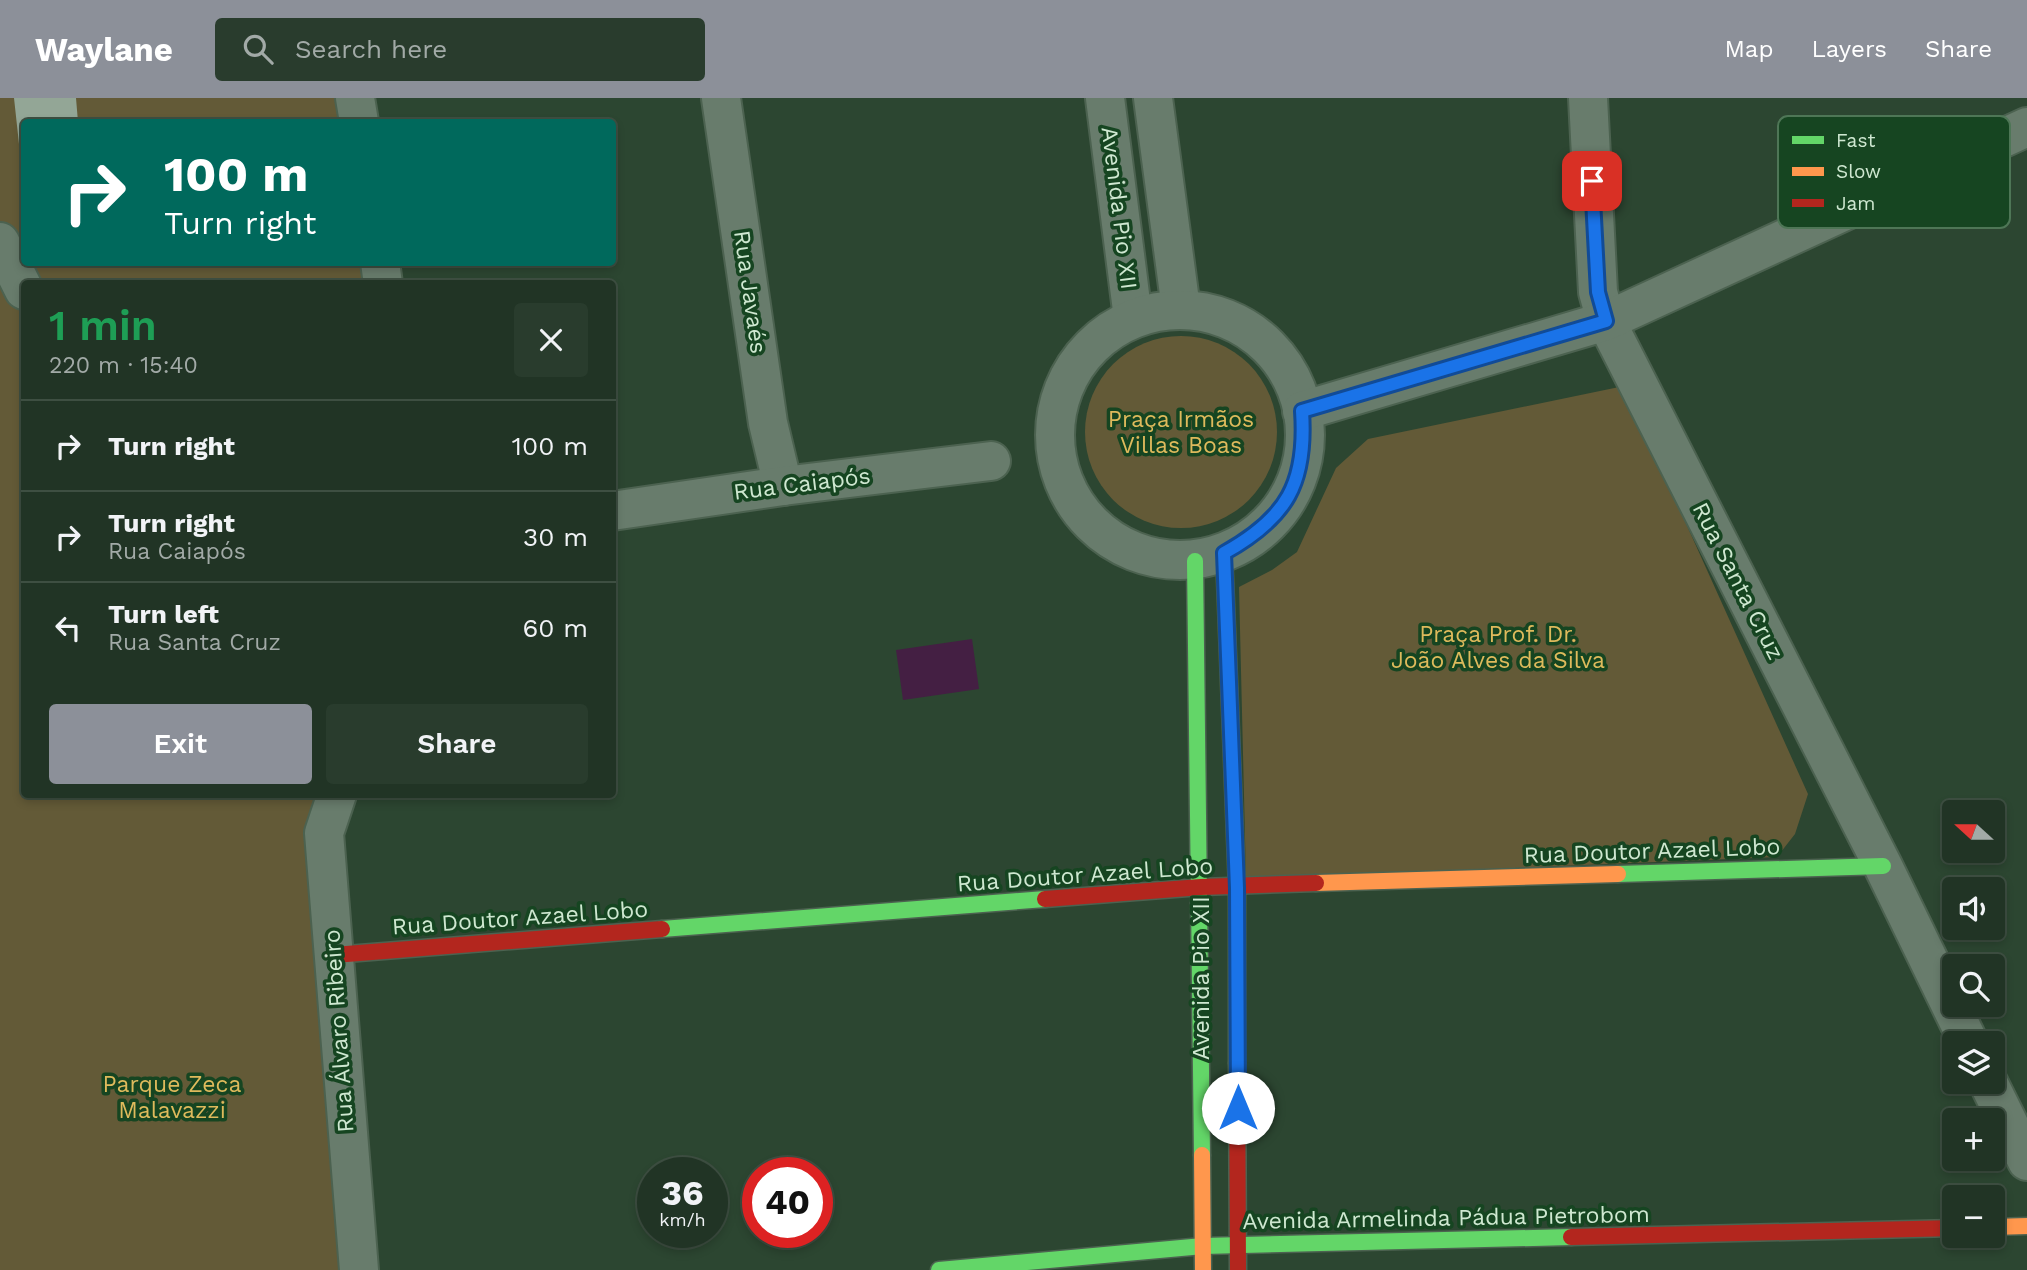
<!DOCTYPE html>
<meta charset="utf-8">
<style>
:root{--surface:#213425;--page:#293c2d;--text:#f1f3f6;--muted:#a2aaa7;--line:#3e4f42;--accent:#8c9099}
body{margin:0;font-family:"Work Sans",sans-serif;background:var(--page);color:var(--text);height:100vh;display:flex;flex-direction:column;font-size:26px;white-space:nowrap}
*{box-sizing:border-box;margin:0}
p{font-size:23px;color:var(--muted)}
.icon{flex:none;width:38px;height:38px;fill:none;stroke:currentColor;stroke-width:2;stroke-linecap:round;stroke-linejoin:round}
.map{position:relative;flex:1;overflow:hidden}
.details{position:absolute;left:21px;top:182px;width:595px;height:518px;display:flex;flex-direction:column;background:var(--surface);border-radius:7px;box-shadow:0 4px 10px #0003,0 0 0 2px var(--line)}
.details>*{flex:none}
.guide{position:absolute;left:21px;top:21px;width:595px;height:147px;border-radius:7px;box-shadow:0 4px 10px #0003,0 0 0 2px var(--line);background:#00695c;color:#fff;overflow:hidden}
.needle{width:46px;rotate:291deg}
.fabs{position:absolute;left:1942px;top:702px;display:grid;gap:14px}
.fabs a{display:grid;place-items:center;width:63px;height:63px;border-radius:7px;background:var(--surface);box-shadow:0 4px 10px #0003,0 0 0 2px var(--line);font-size:35px}
.speed{position:absolute;left:637px;top:1059px;display:flex;gap:14px;font-size:35px;font-weight:700;text-align:center}
.speed>*{display:grid;place-content:center;width:91px;height:91px;border-radius:50%;background:var(--surface);box-shadow:0 4px 10px #0003,0 0 0 2px var(--line);line-height:1}
.speed small{font-size:18px;font-weight:400}
.speed .limit{border:10px solid #d22;background:#fff;color:#111}
.pin{position:absolute;display:grid;place-items:center;width:60px;height:60px;color:#fff;margin:-30px;border-radius:14px;box-shadow:0 4px 10px #0006}
.me{position:absolute;width:77px;margin:-38px;rotate:0deg;stroke-linejoin:round;filter:drop-shadow(0 0 5px #0008)}
.turn{display:flex;align-items:center;gap:24px;height:147px;padding:0 28px;font-size:32px}
.turn .icon{width:91px;height:91px;stroke-width:2.5}
.turn b{display:block;font-size:49px;line-height:60px}
.round{display:grid;place-items:center;flex:none;width:74px;height:74px;border-radius:7px;background:var(--page)}
.head{display:flex;align-items:center;justify-content:space-between;height:119px;padding:0 28px}
h1{font-size:42px;font-weight:600;line-height:52px;color:#1e9e55}
.cta{display:flex;gap:14px;margin-top:auto;padding:14px 28px}
.cta a{flex:1;height:80px;border-radius:7px;background:var(--accent);color:#fff;font-size:28px;font-weight:600;line-height:80px;text-align:center}
.cta a+a{background:var(--page);color:var(--text)}
ul{padding:0;list-style:none}
li{display:flex;align-items:center;gap:21px;height:91px;padding:0 28px;border-top:2px solid var(--line)}
li div{flex:1}
li b{display:block;font-size:26px}
li em{font-style:normal}
header{display:flex;align-items:center;gap:42px;box-sizing:border-box;height:98px;padding:0 35px;background:var(--accent);color:#fff}
header strong{font-size:33px}
nav{display:flex;gap:38px;margin-inline-start:auto;font-size:24px}
.search{width:490px;height:63px;background:var(--page);display:flex;align-items:center;gap:18px;box-sizing:border-box;padding:0 24px;border-radius:7px;color:var(--muted);font-size:26px}
.map>svg:first-child{display:block}
.green{fill:#635a37}
.water{fill:#441f43}
.building{fill:#93a696}
.lines{fill:none;stroke-linecap:round;stroke-linejoin:round}
.street-casing{stroke:#4c6250;stroke-width:42}
.fast-casing{stroke:#4c6250;stroke-width:19}
.slow-casing{stroke:#4c6250;stroke-width:19}
.jam-casing{stroke:#4c6250;stroke-width:19}
.street{stroke:#687c6c;stroke-width:38}
.fast{stroke:#63d668;stroke-width:16}
.slow{stroke:#ff974d;stroke-width:16}
.jam{stroke:#b3261e;stroke-width:16}
.route-casing{stroke:#114b97;stroke-width:18}
.route{stroke:#1a73e8;stroke-width:12}
.labels{text-anchor:middle;dominant-baseline:central;stroke-width:7;stroke-linejoin:round;paint-order:stroke}
.street-label{font-size:23px;fill:#cfe8d1;stroke:#164521}
.park-label{font-size:23px;fill:#deba5c;stroke:#164521}
.key{fill:#164521;stroke:#4e7656;stroke-width:2}
.key-label{font-size:19px;fill:#cfe8d1}
</style>
<header>
<strong>Waylane</strong>
<div class="search"><svg class="icon" aria-label="search" viewBox="0 0 24 24"><circle cx="10" cy="10" r="6"/><path d="M15 15l6 6"/></svg>Search here</div>
<nav><a>Map</a><a>Layers</a><a>Share</a></nav>
</header>
<div class="map">
<svg width="2027" height="1172" viewBox="0 0 2027 1172">
<rect width="100%" height="100%" fill="#2c4631"/>
<!-- green -->
<g class="green">
<polygon points="0,0 351,0 354,24 24,24 24,164 376,165 379,185 24,186 24,696 339,697 358,1172 0,1172"/>
<circle cx="1181" cy="334" r="96"/>
<polygon points="1624,288 1808,696 1795,736 1777,759 1246,781 1239,489 1272,472 1297,454 1336,370 1368,341"/>
</g>
<!-- water -->
<polygon class="water" points="972,541 979,591 903,602 896,552"/>
<!-- building -->
<polygon class="building" points="14,0 76,0 78,24 24,24 24,92"/>
<g class="lines">
<!-- street casing -->
<g class="street-casing">
<g id="street">
<polyline points="355,0 359,24"/>
<polyline points="721,0 768,325 783,388"/>
<polyline points="1105,0 1133,220"/>
<polyline points="1153,0 1181,211"/>
<polyline points="1588,0 1598,194 1606,223 1883,768 1969,945"/>
<polyline points="0,144 24,192"/>
<polyline points="380,164 383,186"/>
<circle cx="1180" cy="337" r="125"/>
<polyline points="1302,313 1606,223 2027,29"/>
<polyline points="612,413 783,388 991,363"/>
<polyline points="337,696 324,735 359,1172"/>
<polyline points="1988,984 2027,1063"/>
</g>
</g>
<!-- fast casing -->
<g class="fast-casing">
<g id="fast">
<polyline points="1224,455 1237,790 1237,965"/>
<polyline points="1195,463 1202,1057"/>
<polyline points="1618,776 1883,768"/>
<polyline points="662,831 1045,801"/>
<polyline points="939,1172 1203,1148 1571,1139"/>
</g>
</g>
<!-- slow casing -->
<g class="slow-casing">
<g id="slow">
<polyline points="1316,785 1618,776"/>
<polyline points="1202,1057 1203,1172"/>
<polyline points="1993,1129 2027,1128"/>
</g>
</g>
<!-- jam casing -->
<g class="jam-casing">
<g id="jam">
<polyline points="1045,801 1201,789 1316,785"/>
<polyline points="334,857 662,831"/>
<polyline points="1237,965 1238,1172"/>
<polyline points="1571,1139 1955,1130"/>
</g>
</g>
<!-- street -->
<use href="#street" class="street"/>
<!-- fast -->
<use href="#fast" class="fast"/>
<!-- slow -->
<use href="#slow" class="slow"/>
<!-- jam -->
<use href="#jam" class="jam"/>
</g>
<g class="lines">
<!-- route casing -->
<g class="route-casing">
<path id="route" d="M 1238,1010 L 1237,790 L 1224,455 C 1287,420 1307,385 1302,313 L 1606,223 L 1598,194 L 1592,83"/>
</g>
<!-- route -->
<use href="#route" class="route"/>
</g>
<g class="labels">
<!-- street labels -->
<g class="street-label">
<text transform="translate(1119 110) rotate(83)">Avenida Pio XII</text>
<text transform="translate(750 194) rotate(82)">Rua Javaés</text>
<text transform="translate(802 386) rotate(-7)">Rua Caiapós</text>
<text transform="translate(1738 483) rotate(63)">Rua Santa Cruz</text>
<text transform="translate(1652 753) rotate(-2)">Rua Doutor Azael Lobo</text>
<text transform="translate(1085 777) rotate(-4)">Rua Doutor Azael Lobo</text>
<text transform="translate(520 820) rotate(-4)">Rua Doutor Azael Lobo</text>
<text transform="translate(1201 880) rotate(-90)">Avenida Pio XII</text>
<text transform="translate(339 933) rotate(-94)">Rua Álvaro Ribeiro</text>
<text transform="translate(1446 1120) rotate(-1)">Avenida Armelinda Pádua Pietrobom</text>
</g>
<!-- park labels -->
<g class="park-label">
<text x="1181" y="321">Praça Irmãos<tspan x="1181" dy="26">Villas Boas</tspan></text>
<text x="1498" y="536">Praça Prof. Dr.<tspan x="1498" dy="26">João Alves da Silva</tspan></text>
<text x="172" y="986">Parque Zeca<tspan x="172" dy="26">Malavazzi</tspan></text>
</g>
</g>
<!-- legend -->
<rect x="1778" y="18" width="232" height="112" rx="10" class="key"/>
<rect x="1792" y="38" width="32" height="8" fill="#63d668"/>
<rect x="1792" y="69" width="32" height="9" fill="#ff974d"/>
<rect x="1792" y="101" width="32" height="8" fill="#b3261e"/>
<g class="key-label">
<text x="1836" y="49">Fast</text>
<text x="1836" y="80">Slow</text>
<text x="1836" y="112">Jam</text>
</g>
</svg>
<div class="fabs">
<a><svg class="needle" viewBox="-14 -14 28 28"><path d="M0-13l5 13h-10z" fill="#e53935"/><path d="M0 13l5-13h-10z" fill="#a2aaa7"/></svg></a>
<a><svg class="icon" aria-label="sound" viewBox="0 0 24 24"><path d="M4 9h4l5-4v14l-5-4H4zM17 9q2 3 0 6"/></svg></a>
<a><svg class="icon" aria-label="search" viewBox="0 0 24 24"><circle cx="10" cy="10" r="6"/><path d="M15 15l6 6"/></svg></a>
<a><svg class="icon" aria-label="layers" viewBox="0 0 24 24"><path d="M12 4l9 5-9 5-9-5zM3 14l9 5 9-5"/></svg></a>
<a>+</a>
<a>−</a>
</div>
<div class="speed"><div>36<small>km/h</small></div><div class="limit">40</div></div>
<div class="pin" style="left:1592px;top:83px;background:#d93025"><svg class="icon" aria-label="arrive" viewBox="0 0 24 24"><path d="M6 21V4h12l-3 4 3 4H6"/></svg></div>
<svg class="me" style="left:1238px;top:1010px" viewBox="-20 -20 40 40"><circle r="19" fill="#fff"/><path d="M0-13L10 11 0 6-10 11z" fill="#1a73e8"/></svg>
<div class="guide">
<div class="turn"><svg class="icon" aria-label="right" viewBox="0 0 24 24"><path d="M7 20v-9h11M14 6l5 5-5 5"/></svg><div><b>100 m</b>Turn right</div></div>
</div>
<section class="details">
<div class="head"><div><h1>1 min</h1><p>220 m · 15:40</p></div><a class="round"><svg class="icon" aria-label="close" viewBox="0 0 24 24"><path d="M6 6l12 12M18 6L6 18"/></svg></a></div>
<ul>
<li><svg class="icon" aria-label="right" viewBox="0 0 24 24"><path d="M7 20v-9h11M14 6l5 5-5 5"/></svg><div><b>Turn right</b></div><em>100 m</em></li>
<li><svg class="icon" aria-label="right" viewBox="0 0 24 24"><path d="M7 20v-9h11M14 6l5 5-5 5"/></svg><div><b>Turn right</b><p>Rua Caiapós</p></div><em>30 m</em></li>
<li><svg class="icon" aria-label="left" viewBox="0 0 24 24"><path d="M17 20v-9H6M10 6l-5 5 5 5"/></svg><div><b>Turn left</b><p>Rua Santa Cruz</p></div><em>60 m</em></li>
</ul>
<div class="cta"><a>Exit</a><a>Share</a></div>
</section>
</div>
